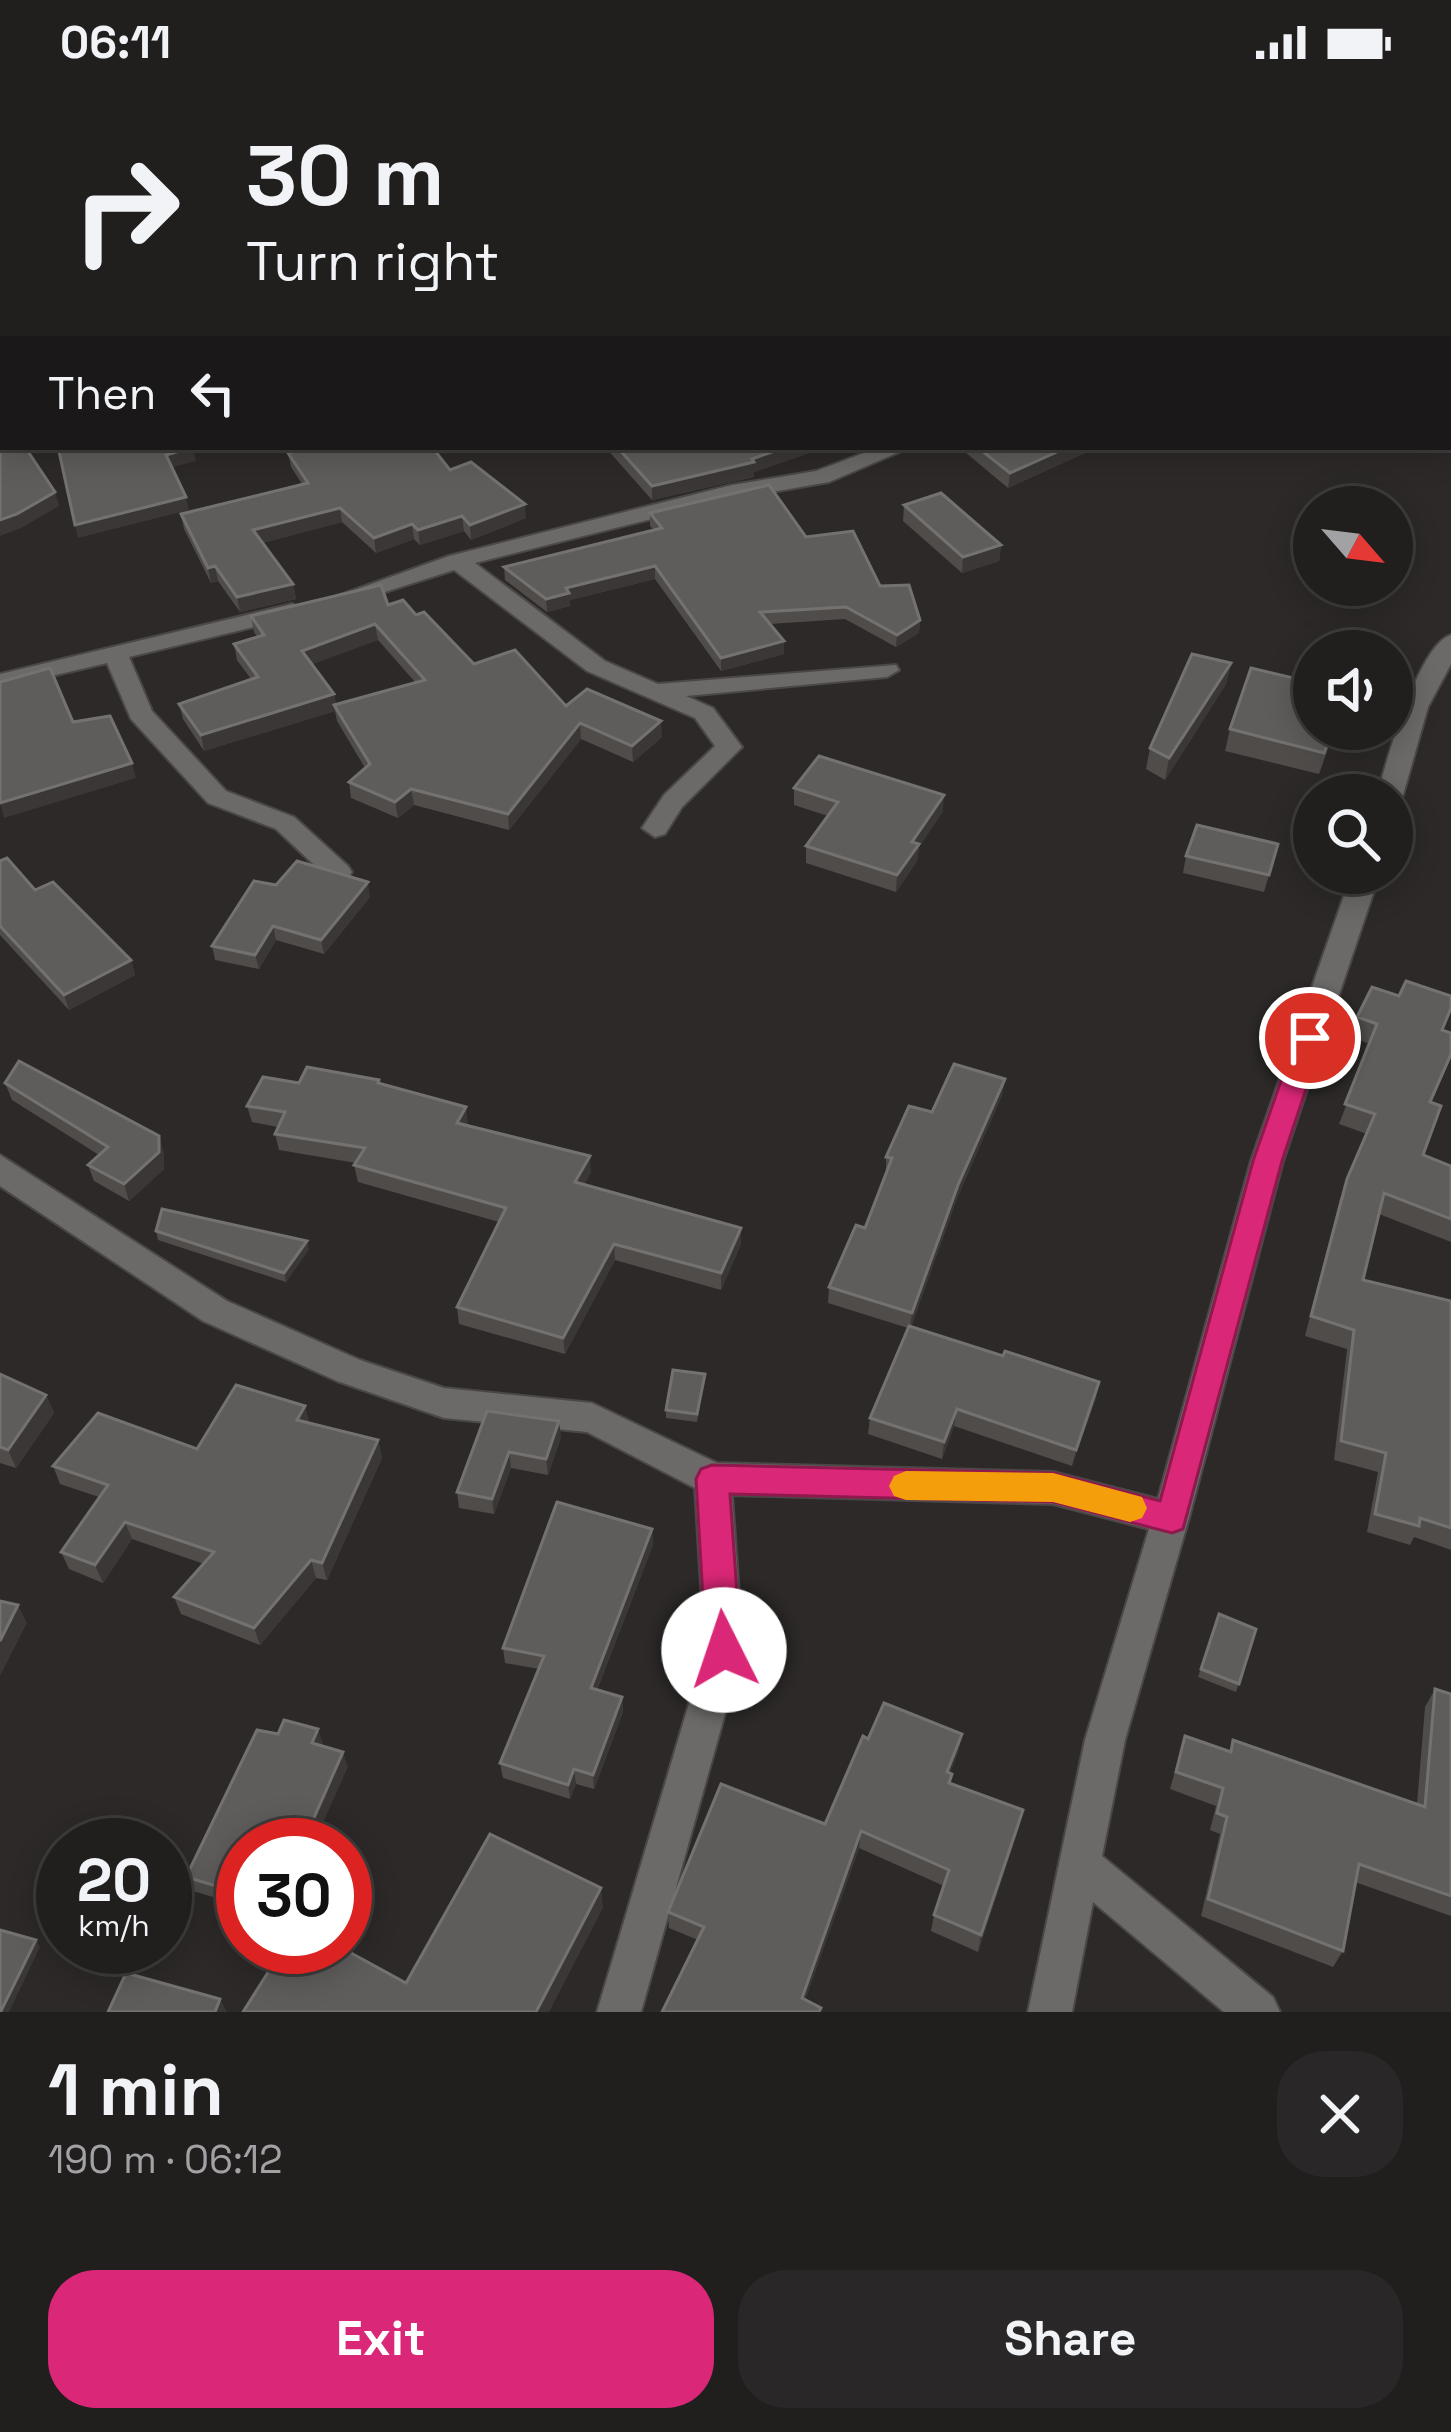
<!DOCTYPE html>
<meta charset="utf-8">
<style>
:root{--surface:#211f1e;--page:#292727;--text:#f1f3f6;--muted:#a2a2a4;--line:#3e3d3c;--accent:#db2777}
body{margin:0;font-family:"Space Grotesk",sans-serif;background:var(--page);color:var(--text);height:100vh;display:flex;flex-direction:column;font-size:45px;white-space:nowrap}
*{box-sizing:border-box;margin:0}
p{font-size:39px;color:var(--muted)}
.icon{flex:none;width:66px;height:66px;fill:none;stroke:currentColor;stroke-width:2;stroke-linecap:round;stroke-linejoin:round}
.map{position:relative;height:1928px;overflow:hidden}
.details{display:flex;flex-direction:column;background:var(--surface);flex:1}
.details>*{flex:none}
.banner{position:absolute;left:0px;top:0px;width:1452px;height:366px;box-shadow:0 6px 30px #0003,0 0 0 3px var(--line);background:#211f1e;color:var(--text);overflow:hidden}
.needle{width:78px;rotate:118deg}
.fabs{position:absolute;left:1293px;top:402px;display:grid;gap:24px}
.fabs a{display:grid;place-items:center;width:120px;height:120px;border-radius:50%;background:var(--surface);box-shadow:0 6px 30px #0003,0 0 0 3px var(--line);font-size:60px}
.speed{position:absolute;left:36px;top:1734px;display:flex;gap:24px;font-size:60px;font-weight:700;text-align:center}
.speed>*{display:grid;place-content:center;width:156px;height:156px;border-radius:50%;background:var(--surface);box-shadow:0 6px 30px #0003,0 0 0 3px var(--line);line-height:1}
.speed small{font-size:30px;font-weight:400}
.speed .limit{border:18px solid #d22;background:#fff;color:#111}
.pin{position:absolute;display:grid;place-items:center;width:102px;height:102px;color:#fff;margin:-51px;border:6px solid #fff;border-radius:50%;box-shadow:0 3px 12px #0007}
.me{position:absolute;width:132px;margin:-66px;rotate:356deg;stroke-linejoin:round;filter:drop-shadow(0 0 9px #0008)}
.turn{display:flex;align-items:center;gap:42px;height:252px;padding:0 48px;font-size:54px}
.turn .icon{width:156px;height:156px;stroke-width:2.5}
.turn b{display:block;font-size:84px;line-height:102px}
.then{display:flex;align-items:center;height:114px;padding:0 48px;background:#0003;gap:24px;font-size:45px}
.round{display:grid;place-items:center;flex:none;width:126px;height:126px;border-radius:48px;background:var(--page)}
.headline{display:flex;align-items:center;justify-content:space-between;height:204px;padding:0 48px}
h1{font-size:72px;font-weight:800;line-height:90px}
.action{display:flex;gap:24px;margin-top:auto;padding:24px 48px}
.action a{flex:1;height:138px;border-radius:48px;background:var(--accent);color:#fff;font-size:48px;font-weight:800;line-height:138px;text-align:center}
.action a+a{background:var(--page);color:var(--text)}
.status{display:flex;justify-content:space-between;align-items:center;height:84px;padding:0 60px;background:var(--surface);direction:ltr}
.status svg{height:33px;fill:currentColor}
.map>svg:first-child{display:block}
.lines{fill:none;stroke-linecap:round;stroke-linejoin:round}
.street-casing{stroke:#4a4746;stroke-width:4}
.street{fill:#6b6a69;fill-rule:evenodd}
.wall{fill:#4f4c4a;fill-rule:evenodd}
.shaded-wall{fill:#3a3736}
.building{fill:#5f5d5b;stroke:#747270;stroke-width:3}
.route{fill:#db2777;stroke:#8e194d;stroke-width:3}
.slow{fill:#f59e0b}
</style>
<div class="status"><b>06:11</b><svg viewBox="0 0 49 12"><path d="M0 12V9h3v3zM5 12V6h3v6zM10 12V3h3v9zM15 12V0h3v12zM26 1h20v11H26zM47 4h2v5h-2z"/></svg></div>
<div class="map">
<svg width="1451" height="1928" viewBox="0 0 1451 1928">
<rect width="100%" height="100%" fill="#2c2928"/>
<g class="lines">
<!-- street casing -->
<g class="street-casing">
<g id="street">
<rect x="0" y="152" width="3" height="12"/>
<polygon points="3,261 3,273 0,274 0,262"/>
<polygon points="880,363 911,363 829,398 732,415 475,479 605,577 658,600 896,581 899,586 887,593 686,612 713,624 742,663 682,723 665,750 655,753 642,744 664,711 715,662 695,634 587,587 454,486 344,521 332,514 449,472 732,401 816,387"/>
<polygon points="292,520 304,527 300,532 129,573 152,627 226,707 294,733 348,782 352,788 348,794 328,794 276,745 208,719 131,635 107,579 0,604 0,590"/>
<path d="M 1451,551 L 1451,580 L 1428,623 L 1403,711 L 1392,719 L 1392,711 L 1377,711 C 1387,677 1418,561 1451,551 Z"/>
<polygon points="1352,789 1380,789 1283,1077 1189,1434 1125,1656 1102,1772 1273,1913 1280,1928 1224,1928 1093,1818 1072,1928 1028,1928 1085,1656 1149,1445 1053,1420 732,1411 743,1566 641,1928 597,1928 705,1566 695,1404 587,1348 444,1334 337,1297 203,1237 0,1102 0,1071 227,1217 360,1276 444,1304 592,1319 717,1379 1053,1388 1158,1415 1251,1077"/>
</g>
</g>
<!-- street -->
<use href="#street" class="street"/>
</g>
<!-- wall -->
<g class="wall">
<polygon points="306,363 432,363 450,386 526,434 471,456 464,447 420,461 414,455 376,469 342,438 262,459 293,500 296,515 240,528 218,497 211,499 184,445 181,430 302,400 291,383 288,369 307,364"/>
<polygon points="605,363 809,363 809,369 754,388 754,393 652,416"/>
<polygon points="812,363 840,363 830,367 816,367"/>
<polygon points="959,363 1098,363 1008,404"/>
<polygon points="904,421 1001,461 999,477 962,489 903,437"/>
<polygon points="650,429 806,453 880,502 920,536 919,549 896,563 845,535 770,540 784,570 721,587 655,495 570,516 570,522 547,528 505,496 504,483 654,446 650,442"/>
<path d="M 388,521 L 416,531 L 474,580 L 566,622 L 662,653 L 633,678 L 581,655 L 509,746 L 414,721 L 398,734 L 351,714 L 349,698 L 365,684 L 337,637 L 335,627 L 204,667 L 183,635 L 179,620 L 251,595 L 237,576 L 234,560 L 257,553 L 254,548 L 251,532 ZM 378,556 L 415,598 L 336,620 L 334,610 L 312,580 Z"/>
<polygon points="1231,579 1226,600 1165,696 1146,685 1150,664"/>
<polygon points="1230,645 1343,645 1337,661 1330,659 1319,690 1225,667"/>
<polygon points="794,704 943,727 919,763 917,777 896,808 806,779 806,762 828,732 794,721"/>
<polygon points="1278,760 1264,808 1183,789 1186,772"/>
<polygon points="0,777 35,806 131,876 135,891 69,926 0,851"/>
<polygon points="276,801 370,813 324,870 276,856 259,885 215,876 212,862"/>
<polygon points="1357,933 1443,946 1451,949 1451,974 1431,1019 1423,1071 1451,1082 1451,1158 1379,1130 1363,1196 1451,1217 1451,1466 1414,1453 1410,1461 1367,1448 1378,1388 1334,1376 1347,1265 1305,1252 1340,1115 1367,1050 1339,1040 1370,960 1351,953"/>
<polygon points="1005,995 1002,1011 956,1117 911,1243 1003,1272 1099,1298 1072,1382 954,1342 942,1375 868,1350 870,1334 908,1244 828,1219 829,1203 865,1144 886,1089 886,1073 932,1028"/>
<polygon points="379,996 380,1000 466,1023 467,1041 591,1088 584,1101 741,1160 721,1206 615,1176 565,1270 459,1240 457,1223 499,1138 358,1098 354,1081 356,1079 279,1066 275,1050 278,1043 252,1038 247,1022 299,999"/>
<polygon points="5,999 164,1069 164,1085 129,1117 94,1097 88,1081 99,1071 12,1016"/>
<polygon points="156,1147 309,1165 286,1198 158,1156"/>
<polygon points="0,1290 46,1311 54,1329 16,1384 0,1379"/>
<polygon points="705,1290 697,1338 666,1334 666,1326"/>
<polygon points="305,1322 309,1340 378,1356 382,1374 327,1496 316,1494 260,1561 181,1530 174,1513 204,1480 132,1455 103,1499 69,1485 61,1468 99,1413 60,1400 53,1382 197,1365"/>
<polygon points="487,1327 561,1353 548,1391 511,1384 494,1430 459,1424 457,1408"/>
<polygon points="652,1445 653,1461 597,1606 622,1613 623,1628 594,1705 576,1700 570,1715 503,1694 500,1679 539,1585 505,1579 503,1564"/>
<polygon points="1219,1530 1256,1545 1236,1608 1198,1593"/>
<polygon points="1435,1605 1451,1610 1451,1832 1355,1798 1343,1867 1333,1883 1201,1832 1220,1750 1210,1746 1216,1722 1170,1705 1185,1652 1229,1668 1233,1656 1417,1720 1425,1623"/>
<polygon points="962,1650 958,1668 950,1689 951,1699 1019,1743 978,1868 931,1847 934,1831 944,1802 859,1764 805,1916 821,1924 820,1928 662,1928 698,1856 669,1844 668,1828 825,1740 868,1655"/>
<polygon points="323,1659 322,1662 348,1683 243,1761 243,1822 193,1807 186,1793"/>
</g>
<!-- shaded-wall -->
<g class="shaded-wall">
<polygon points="142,0 168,0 166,3 140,3"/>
<polygon points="565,0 584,0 584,3 540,3"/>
<polygon points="786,363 809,363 809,369 754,388 754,393 652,416 652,402 752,375"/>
<polygon points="1068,363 1098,363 1008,404 1010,389"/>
<polygon points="193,364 196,377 169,384 166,371"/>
<polygon points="55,408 59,422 21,444 0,452 0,436"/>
<polygon points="186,413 189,426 78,454 75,441"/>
<polygon points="525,420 526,434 471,456 470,441"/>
<polygon points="340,424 342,438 256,461 253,446"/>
<polygon points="462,432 464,447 420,461 418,446"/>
<polygon points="412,440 414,455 376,469 374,454"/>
<polygon points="1001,461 999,477 962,489 963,473"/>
<polygon points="215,482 218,497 211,499 208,484"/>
<polygon points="655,482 655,495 570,516 570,522 547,528 546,515 566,504"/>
<polygon points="293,500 296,515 240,528 237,513"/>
<polygon points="920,536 919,549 896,563 897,551"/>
<polygon points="375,540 378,556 305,583 302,567"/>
<polygon points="784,557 784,570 721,587 721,574"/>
<polygon points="1231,579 1226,600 1165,696 1169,674"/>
<polygon points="334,610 336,625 334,621 335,627 204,667 201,651"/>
<polygon points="661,637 662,653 633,678 632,662"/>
<polygon points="580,639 581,655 509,746 508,730"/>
<polygon points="132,679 136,694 4,734 0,719"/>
<polygon points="411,705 414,721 398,734 395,718"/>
<polygon points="944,711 943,727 919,763 917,777 896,808 897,791 912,758"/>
<polygon points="368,798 370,813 324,870 321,856"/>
<polygon points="273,842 276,856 259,885 255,871"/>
<polygon points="131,876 135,891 69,926 64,911"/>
<polygon points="1005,995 1002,1011 956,1117 910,1245 912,1229 958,1101"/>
<polygon points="466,1023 468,1040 459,1055 457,1039"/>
<polygon points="159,1052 164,1069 164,1085 129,1117 124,1100"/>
<polygon points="590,1072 591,1088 576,1115 575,1098"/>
<polygon points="741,1144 741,1160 721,1206 721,1189"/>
<polygon points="307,1157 309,1165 286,1198 284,1189"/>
<polygon points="614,1160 615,1176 565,1270 563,1254"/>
<polygon points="1099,1298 1096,1315 1072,1382 1076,1366"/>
<polygon points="46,1311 54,1329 16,1384 8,1366"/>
<polygon points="305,1322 310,1341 297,1336"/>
<polygon points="957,1325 954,1342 942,1375 944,1358"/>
<polygon points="559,1337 561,1353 548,1391 546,1375"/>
<polygon points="378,1356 382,1374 327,1496 322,1479"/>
<polygon points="509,1368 511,1384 494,1430 492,1415"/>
<polygon points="125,1438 132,1455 103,1499 95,1481"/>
<polygon points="652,1445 653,1461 592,1618 591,1604"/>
<polygon points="311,1476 316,1494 260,1561 254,1544"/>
<polygon points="18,1521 27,1539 0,1592 0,1557"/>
<polygon points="622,1613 623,1628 594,1705 593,1691"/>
<polygon points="318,1645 323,1659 317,1674 312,1659"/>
<polygon points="962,1650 958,1668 944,1705 947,1688"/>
<polygon points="343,1668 348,1683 313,1761 302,1761"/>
<polygon points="574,1685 576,1700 570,1715 568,1701"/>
<polygon points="1023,1726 1019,1743 978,1868 981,1851"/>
<polygon points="861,1747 859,1764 801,1928 802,1914"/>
<polygon points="601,1804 603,1824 549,1928 536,1928"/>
<polygon points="36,1856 40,1863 9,1928 2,1928"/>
<polygon points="220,1915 227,1928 215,1928"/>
</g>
<!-- building -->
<g class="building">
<polygon points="113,0 142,0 140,3 112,3"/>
<polygon points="224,0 263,0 264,3 225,3"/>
<polygon points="470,0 565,0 540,3 472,3"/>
<polygon points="0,325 3,330 3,363 25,363 55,408 17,430 0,436"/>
<polygon points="58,363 193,363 166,371 186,413 75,441"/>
<polygon points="313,363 432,363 450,386 471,378 525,420 470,441 462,432 418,446 412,440 374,454 340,424 253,446 293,500 237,513 215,482 208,484 181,430 308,399 288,369"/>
<polygon points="617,363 786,363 752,375 754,378 652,402"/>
<polygon points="977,363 1068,363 1010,389"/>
<polygon points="769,401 806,453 853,447 880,502 909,501 920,536 897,551 846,523 760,528 784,557 721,574 655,482 566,504 569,509 546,515 504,483 662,444 650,429"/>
<polygon points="941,409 1001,461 963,473 904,421"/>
<polygon points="381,501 388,521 403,516 416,531 424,528 474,580 515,566 566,622 587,605 661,637 632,662 580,639 508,730 411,705 395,718 349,698 370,680 334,621 425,596 375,540 302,567 334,610 201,651 179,620 258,593 234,560 264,551 251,532"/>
<polygon points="1192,570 1231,579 1169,674 1150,664"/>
<polygon points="50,584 73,638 110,632 132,679 0,719 0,598"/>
<polygon points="1251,584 1314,599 1314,645 1333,645 1324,669 1230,645"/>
<polygon points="819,672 944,711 912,758 919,760 897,791 806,762 838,718 794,704"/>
<polygon points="1197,741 1278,760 1269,791 1186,772"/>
<polygon points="7,774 35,806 53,798 131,876 64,911 0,842 0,777"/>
<polygon points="297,777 368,798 321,856 273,842 255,871 212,862 254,797 276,801"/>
<polygon points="1406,897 1451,912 1451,924 1442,946 1451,949 1451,970 1430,1018 1441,1022 1423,1071 1451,1082 1451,1135 1384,1109 1363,1196 1451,1217 1451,1444 1420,1434 1419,1442 1375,1430 1386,1369 1341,1357 1354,1246 1311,1232 1347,1095 1375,1030 1345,1020 1377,940 1357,933 1372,903 1399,912"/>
<polygon points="19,977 159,1052 159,1068 124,1100 88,1081 108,1063 5,999"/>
<polygon points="954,980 1005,995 958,1101 912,1229 829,1203 856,1141 865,1144 892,1074 886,1073 909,1022 932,1028"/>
<polygon points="307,983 379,996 378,999 466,1023 457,1039 590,1072 575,1098 741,1144 721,1189 614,1160 563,1254 457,1223 506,1124 354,1081 365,1064 275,1050 285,1028 247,1022 263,993 299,999"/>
<polygon points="162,1125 307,1157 284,1189 156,1147"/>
<polygon points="909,1242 1003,1272 1005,1267 1099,1298 1076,1366 957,1325 944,1358 870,1334"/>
<polygon points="673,1286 705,1290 697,1330 666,1326"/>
<polygon points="0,1290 46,1311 8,1366 0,1363"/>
<polygon points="236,1301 305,1322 297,1336 378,1356 322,1479 311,1476 254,1544 174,1513 214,1468 125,1438 95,1481 61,1468 108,1401 53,1382 98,1329 197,1365"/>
<polygon points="487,1327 559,1337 546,1375 509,1368 492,1415 457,1408"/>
<polygon points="557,1418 652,1445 591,1604 622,1613 593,1691 574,1685 568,1701 500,1679 544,1572 503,1564"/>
<polygon points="0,1517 18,1521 0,1557"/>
<polygon points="1219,1530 1256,1545 1239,1600 1201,1585"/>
<polygon points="1435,1605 1451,1610 1451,1812 1359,1780 1343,1867 1208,1815 1227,1733 1217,1729 1223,1704 1176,1688 1185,1652 1231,1668 1233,1656 1425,1723"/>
<polygon points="884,1619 962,1650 947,1688 952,1690 949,1699 1023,1726 981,1851 934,1831 949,1786 861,1747 802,1914 821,1924 819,1928 662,1928 704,1843 668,1828 721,1700 825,1740 863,1652 868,1655"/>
<polygon points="284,1636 318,1645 312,1659 343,1668 302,1761 243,1761 243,1810 186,1793 257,1646 278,1650"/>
<polygon points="490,1750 601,1804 536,1928 243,1928 284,1863 340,1863 406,1899"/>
<polygon points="0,1846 36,1856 1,1927 0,1927"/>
<polygon points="126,1889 220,1915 215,1928 108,1928"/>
</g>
<!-- route -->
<polygon class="route" points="1310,944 1323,954 1282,1077 1183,1445 1172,1449 1053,1418 730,1410 741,1566 736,1577 724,1582 711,1577 706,1566 696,1395 701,1385 712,1381 1053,1389 1160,1417 1253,1077 1296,954"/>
<!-- slow -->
<polygon class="slow" points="906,1387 1053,1389 1142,1413 1147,1424 1142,1434 1130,1438 1053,1418 906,1416 894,1412 889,1402 894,1392"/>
</svg>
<div class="fabs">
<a><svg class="needle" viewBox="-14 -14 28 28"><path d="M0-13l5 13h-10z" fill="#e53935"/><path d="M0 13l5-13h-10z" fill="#a2a2a4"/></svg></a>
<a><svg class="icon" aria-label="sound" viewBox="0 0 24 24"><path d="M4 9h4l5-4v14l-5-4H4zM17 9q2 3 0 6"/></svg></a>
<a><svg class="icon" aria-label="search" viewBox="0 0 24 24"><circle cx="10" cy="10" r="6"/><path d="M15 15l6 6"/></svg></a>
</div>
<div class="speed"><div>20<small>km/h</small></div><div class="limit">30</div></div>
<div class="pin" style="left:1310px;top:954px;background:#d93025"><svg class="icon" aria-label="arrive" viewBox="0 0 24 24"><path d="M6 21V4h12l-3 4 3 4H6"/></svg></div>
<svg class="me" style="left:724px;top:1566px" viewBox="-20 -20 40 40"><circle r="19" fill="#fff"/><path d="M0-13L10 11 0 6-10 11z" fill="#db2777"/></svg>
<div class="banner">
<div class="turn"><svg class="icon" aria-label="right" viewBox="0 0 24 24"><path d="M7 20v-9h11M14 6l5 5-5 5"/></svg><div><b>30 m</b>Turn right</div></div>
<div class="then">Then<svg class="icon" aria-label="left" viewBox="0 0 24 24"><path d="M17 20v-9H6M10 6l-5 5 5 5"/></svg></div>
</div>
</div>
<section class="details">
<div class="headline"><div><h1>1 min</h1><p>190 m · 06:12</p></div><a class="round"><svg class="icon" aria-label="close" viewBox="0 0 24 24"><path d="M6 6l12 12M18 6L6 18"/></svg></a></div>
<div class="action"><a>Exit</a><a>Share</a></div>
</section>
